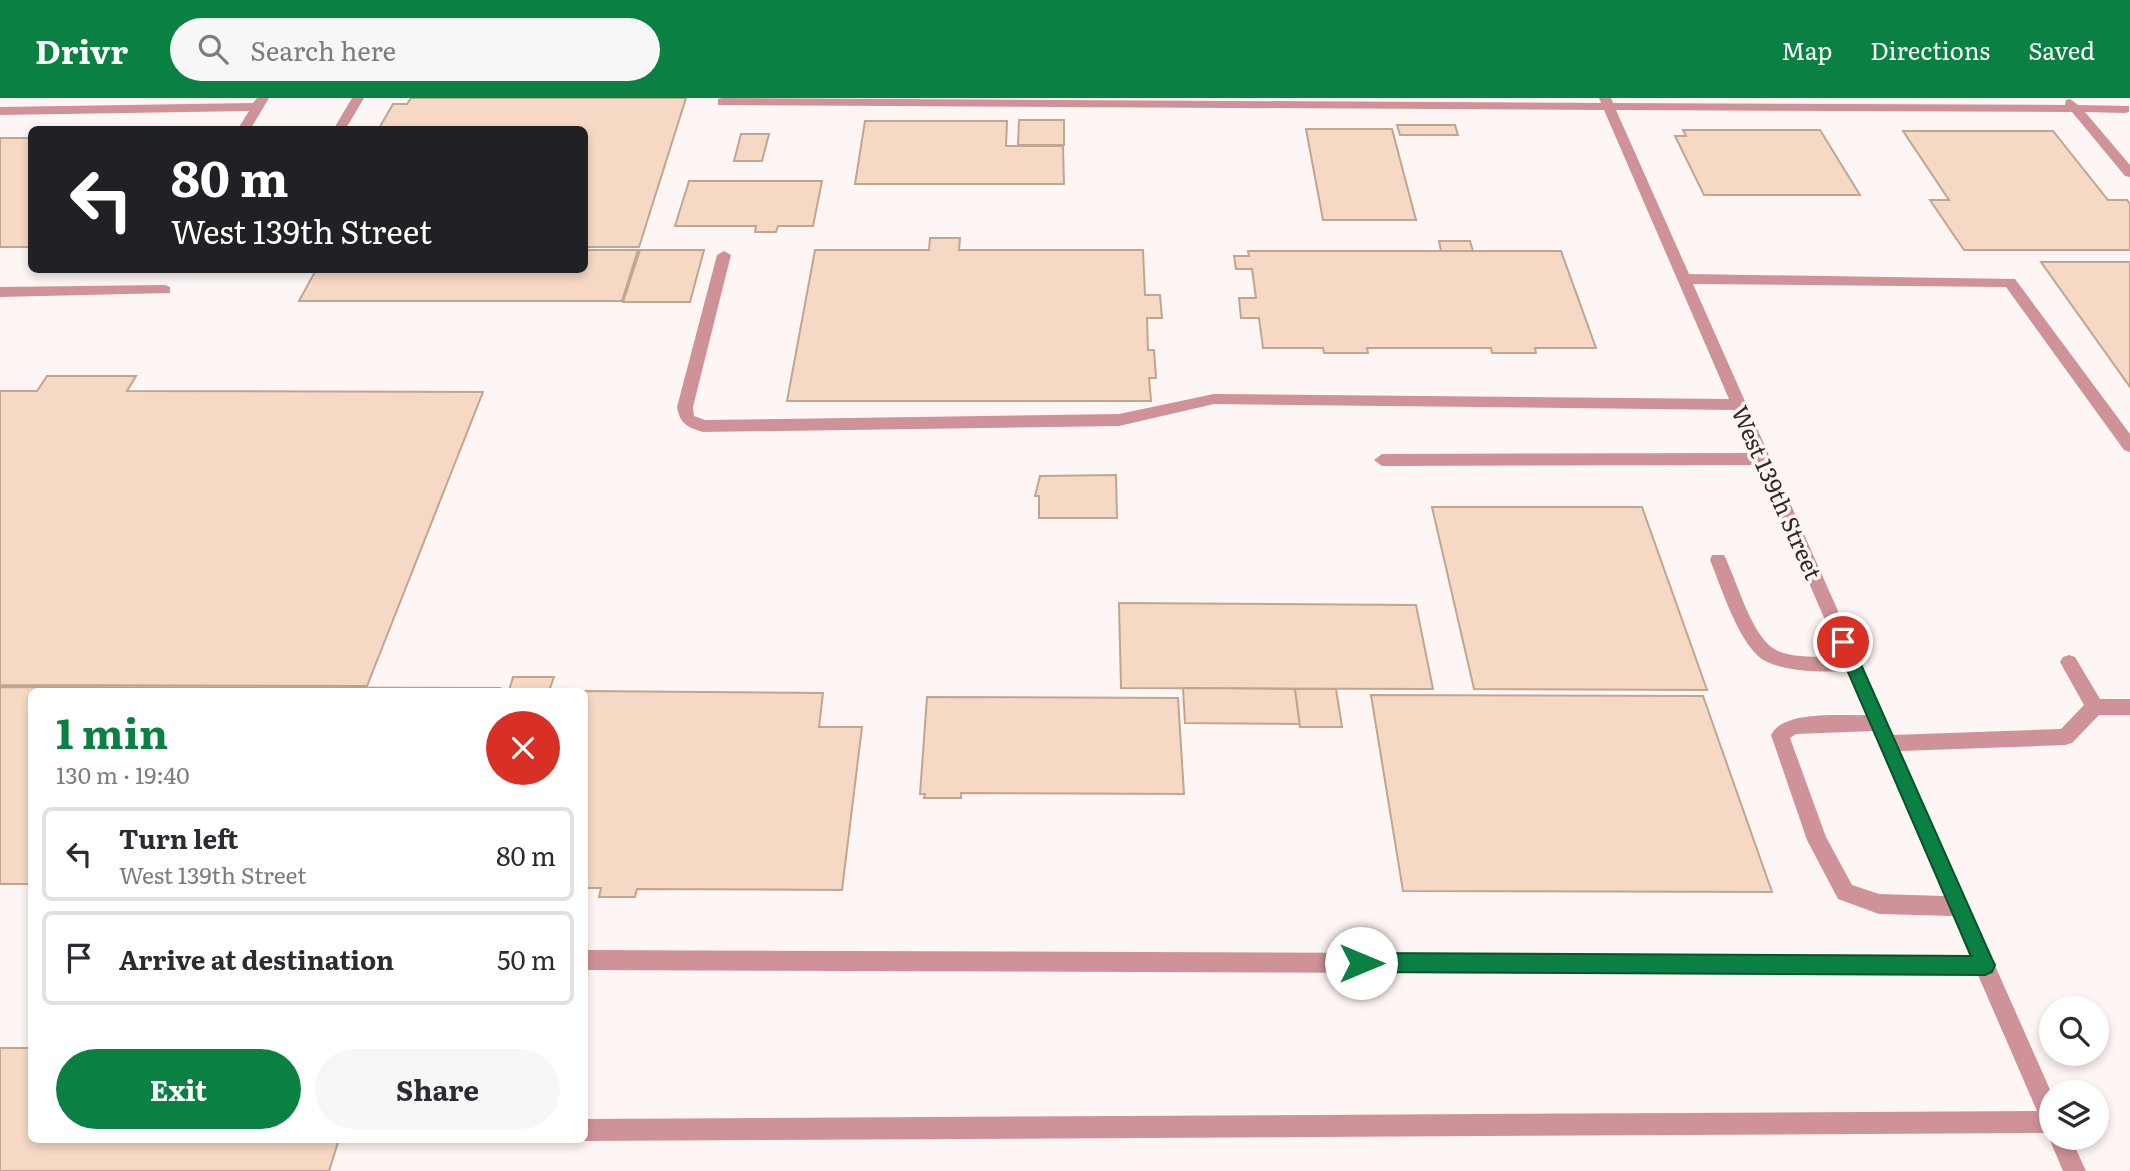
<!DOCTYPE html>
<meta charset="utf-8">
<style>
:root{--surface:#fff;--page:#f7f7f7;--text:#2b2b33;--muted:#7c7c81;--line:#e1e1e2;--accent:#0b8043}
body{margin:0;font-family:Literata,serif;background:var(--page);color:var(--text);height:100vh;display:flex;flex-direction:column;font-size:26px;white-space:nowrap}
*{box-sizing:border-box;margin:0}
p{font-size:23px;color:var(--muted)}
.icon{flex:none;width:38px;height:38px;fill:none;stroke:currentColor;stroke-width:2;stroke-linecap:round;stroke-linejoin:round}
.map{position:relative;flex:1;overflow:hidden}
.details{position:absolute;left:28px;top:590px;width:560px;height:455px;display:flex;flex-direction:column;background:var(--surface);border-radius:10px;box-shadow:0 4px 10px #0003}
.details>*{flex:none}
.guide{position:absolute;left:28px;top:28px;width:560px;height:147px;border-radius:10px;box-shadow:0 4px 10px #0003;background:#202124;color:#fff;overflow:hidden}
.buttons{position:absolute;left:2039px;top:898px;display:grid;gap:14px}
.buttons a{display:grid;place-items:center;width:70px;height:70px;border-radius:50%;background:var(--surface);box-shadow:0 4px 10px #0003;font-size:35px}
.pin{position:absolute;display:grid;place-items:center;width:60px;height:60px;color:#fff;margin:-30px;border:4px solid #fff;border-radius:50%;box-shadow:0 2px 7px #0007}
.me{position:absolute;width:77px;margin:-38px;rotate:90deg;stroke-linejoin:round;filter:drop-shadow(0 0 5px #0008)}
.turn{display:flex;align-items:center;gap:24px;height:147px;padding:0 28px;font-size:32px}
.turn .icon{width:91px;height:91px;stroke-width:2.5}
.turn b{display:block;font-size:49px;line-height:60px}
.round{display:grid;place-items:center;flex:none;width:74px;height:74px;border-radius:37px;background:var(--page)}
.overview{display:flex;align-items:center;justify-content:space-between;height:119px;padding:0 28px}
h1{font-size:42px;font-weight:700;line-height:52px;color:var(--accent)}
.primary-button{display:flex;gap:14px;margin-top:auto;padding:14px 28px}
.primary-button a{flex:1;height:80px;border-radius:42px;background:var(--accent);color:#fff;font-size:28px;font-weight:700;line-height:80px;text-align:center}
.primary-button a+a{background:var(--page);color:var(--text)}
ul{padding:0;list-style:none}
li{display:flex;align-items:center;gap:21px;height:94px;margin:0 14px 10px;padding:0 14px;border:4px solid var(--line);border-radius:10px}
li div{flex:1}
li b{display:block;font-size:26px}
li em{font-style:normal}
header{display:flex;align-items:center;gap:42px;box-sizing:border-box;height:98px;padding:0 35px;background:var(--accent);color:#fff}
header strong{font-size:33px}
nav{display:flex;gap:38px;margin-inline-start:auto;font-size:24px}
.search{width:490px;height:63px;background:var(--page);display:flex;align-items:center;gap:18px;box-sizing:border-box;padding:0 24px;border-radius:38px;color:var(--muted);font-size:26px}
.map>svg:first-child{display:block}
.building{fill:#f6d9c4;stroke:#c1a591;stroke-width:2}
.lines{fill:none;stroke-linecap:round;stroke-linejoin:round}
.minor{fill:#cf9298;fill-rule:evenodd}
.route{fill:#0b8043;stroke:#07532c;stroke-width:2}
.labels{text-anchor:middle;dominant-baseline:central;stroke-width:7;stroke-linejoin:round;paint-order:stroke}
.street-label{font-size:23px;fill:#342723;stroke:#fef6f4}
</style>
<header>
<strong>Drivr</strong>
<div class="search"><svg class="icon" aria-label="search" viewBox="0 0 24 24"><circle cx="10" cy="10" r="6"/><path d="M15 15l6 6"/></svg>Search here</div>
<nav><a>Map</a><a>Directions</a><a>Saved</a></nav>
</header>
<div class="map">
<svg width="2130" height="1073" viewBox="0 0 2130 1073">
<rect width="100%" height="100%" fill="#fef6f4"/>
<!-- building -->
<g class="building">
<polygon points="411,0 686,0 639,149 584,149 584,32 378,32 393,6 407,6"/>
<polygon points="1019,22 1064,22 1064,47 1018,47"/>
<polygon points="865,23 1007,23 1006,48 1063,48 1064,86 855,86"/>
<polygon points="1397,27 1455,27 1458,37 1400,37"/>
<polygon points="1306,31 1392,31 1416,122 1323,122"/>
<polygon points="1683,32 1820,32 1860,97 1704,97 1675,38 1686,38"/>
<polygon points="1903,33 2053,33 2108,102 2127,102 2130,106 2130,152 1964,152 1930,102 1949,102"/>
<polygon points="741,36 769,36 762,63 734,63"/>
<rect x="0" y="40" width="32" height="109"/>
<polygon points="689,83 822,83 813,128 778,128 776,134 755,134 756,128 675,128"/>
<polygon points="930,140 960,140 959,152 1143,152 1145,197 1160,197 1162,220 1147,220 1148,252 1154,252 1156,280 1149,280 1151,303 787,303 815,152 929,152"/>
<polygon points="1439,143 1470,143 1473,153 1441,153"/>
<polygon points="584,152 638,152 622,203 299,203 316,172 584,172"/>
<polygon points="640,152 704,152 690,204 623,204"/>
<polygon points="1248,153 1561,153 1596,250 1535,250 1536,255 1492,255 1491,250 1367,250 1368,255 1324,255 1323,250 1263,250 1259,220 1241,220 1239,200 1256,200 1252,171 1236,171 1234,158 1249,158"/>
<polygon points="2041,164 2130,164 2130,289"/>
<polygon points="47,278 136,278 127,293 483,294 367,588 0,587 0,293 37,293"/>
<polygon points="1116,377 1117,420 1039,420 1039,398 1035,398 1040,378"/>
<polygon points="1432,409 1642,409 1707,592 1474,591"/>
<polygon points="1119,505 1416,507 1433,591 1121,590"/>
<polygon points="513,579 554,579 549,593 509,593"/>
<polygon points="0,589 500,590 499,593 32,593 32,786 0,786"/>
<polygon points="1183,590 1295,591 1300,626 1185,625"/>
<polygon points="1295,591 1336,591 1342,629 1300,629"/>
<polygon points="584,593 823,595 819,629 862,629 842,792 637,791 635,799 599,799 601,790 584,790"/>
<polygon points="1371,597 1703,598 1772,794 1403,793"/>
<polygon points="927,599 1178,600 1184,696 961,695 961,700 924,700 925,696 920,696"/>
<polygon points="0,950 32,950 32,1041 339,1041 329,1073 0,1073"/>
</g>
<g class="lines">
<!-- minor -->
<g class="minor">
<polygon points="257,0 269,0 250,32 237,32 249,13 0,17 0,9 253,5"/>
<polygon points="352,0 364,0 345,32 333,32"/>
<path d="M 722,0 L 1601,5 L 1599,0 L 1611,0 L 1613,5 L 2065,7 L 2066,2 L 2070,1 L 2078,7 L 2129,8 L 2129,14 L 2125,15 L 2085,14 L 2130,67 L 2130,79 L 2125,78 L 2072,14 L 1616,12 L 1689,176 L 2015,181 L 2130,336 L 2130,354 L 2124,352 L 2006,189 L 1693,186 L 1893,637 L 2061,631 L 2084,607 L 2060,564 L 2063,559 L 2069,557 L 2075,559 L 2100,601 L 2130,601 L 2130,617 L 2099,617 L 2072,645 L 2065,647 L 1900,653 L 2051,994 L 2051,1040 L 2071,1040 L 2086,1073 L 2063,1073 L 2049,1040 L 2051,1035 L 584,1043 L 579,1041 L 584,1041 L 584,1021 L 2037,1013 L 1978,877 L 584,872 L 584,852 L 1969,857 L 1953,818 L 1879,816 L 1838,801 L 1807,742 L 1771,637 C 1783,612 1841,618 1866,617 L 1847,574 C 1821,573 1792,575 1767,564 C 1740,552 1721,488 1710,462 L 1712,457 L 1724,457 C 1737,482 1751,539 1776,552 C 1794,561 1821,558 1841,559 L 1758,367 L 1382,368 L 1374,362 L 1382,356 L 1753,355 L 1734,312 L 1214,306 L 1119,328 L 703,334 C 687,329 680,326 677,309 L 717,157 L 724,153 L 731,157 L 693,309 L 694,318 L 705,322 L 1119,316 L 1214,296 L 1729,301 L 1604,12 L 718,7 L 718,1 ZM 1873,633 L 1878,645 L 1944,798 L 1879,796 L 1852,787 L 1826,739 L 1790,640 L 1796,636 Z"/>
<polygon points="165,187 170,189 170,195 0,199 0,189"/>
</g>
</g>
<!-- route -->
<polygon class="route" points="1843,537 1849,539 1851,544 1992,861 1995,867 1992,874 1985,877 1361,874 1354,871 1351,865 1354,858 1361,855 1971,858 1835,544 1837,539"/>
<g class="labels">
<!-- street labels -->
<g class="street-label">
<text transform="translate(1778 394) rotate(66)">West 139th Street</text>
</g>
</g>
</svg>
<div class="buttons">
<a><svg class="icon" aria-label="search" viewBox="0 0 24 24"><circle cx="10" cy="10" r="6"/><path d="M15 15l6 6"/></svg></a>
<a><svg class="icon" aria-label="layers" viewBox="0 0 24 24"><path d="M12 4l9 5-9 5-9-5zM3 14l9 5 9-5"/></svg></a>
</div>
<div class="pin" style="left:1843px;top:544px;background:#d93025"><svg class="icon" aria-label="arrive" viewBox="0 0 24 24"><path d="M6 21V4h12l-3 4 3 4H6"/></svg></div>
<svg class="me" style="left:1361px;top:865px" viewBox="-20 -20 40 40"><circle r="19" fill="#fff"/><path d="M0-13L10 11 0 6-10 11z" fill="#0b8043"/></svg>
<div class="guide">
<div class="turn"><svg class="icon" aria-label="left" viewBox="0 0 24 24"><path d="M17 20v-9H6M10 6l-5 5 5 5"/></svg><div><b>80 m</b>West 139th Street</div></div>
</div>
<section class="details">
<div class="overview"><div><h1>1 min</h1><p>130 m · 19:40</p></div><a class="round" style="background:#d93025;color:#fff"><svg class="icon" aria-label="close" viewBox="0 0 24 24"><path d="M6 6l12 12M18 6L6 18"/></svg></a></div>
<ul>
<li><svg class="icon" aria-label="left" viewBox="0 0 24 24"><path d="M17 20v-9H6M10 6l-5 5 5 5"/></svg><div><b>Turn left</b><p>West 139th Street</p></div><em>80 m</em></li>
<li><svg class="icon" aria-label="arrive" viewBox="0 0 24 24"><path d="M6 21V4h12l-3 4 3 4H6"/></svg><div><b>Arrive at destination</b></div><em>50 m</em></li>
</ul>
<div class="primary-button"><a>Exit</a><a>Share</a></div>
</section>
</div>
